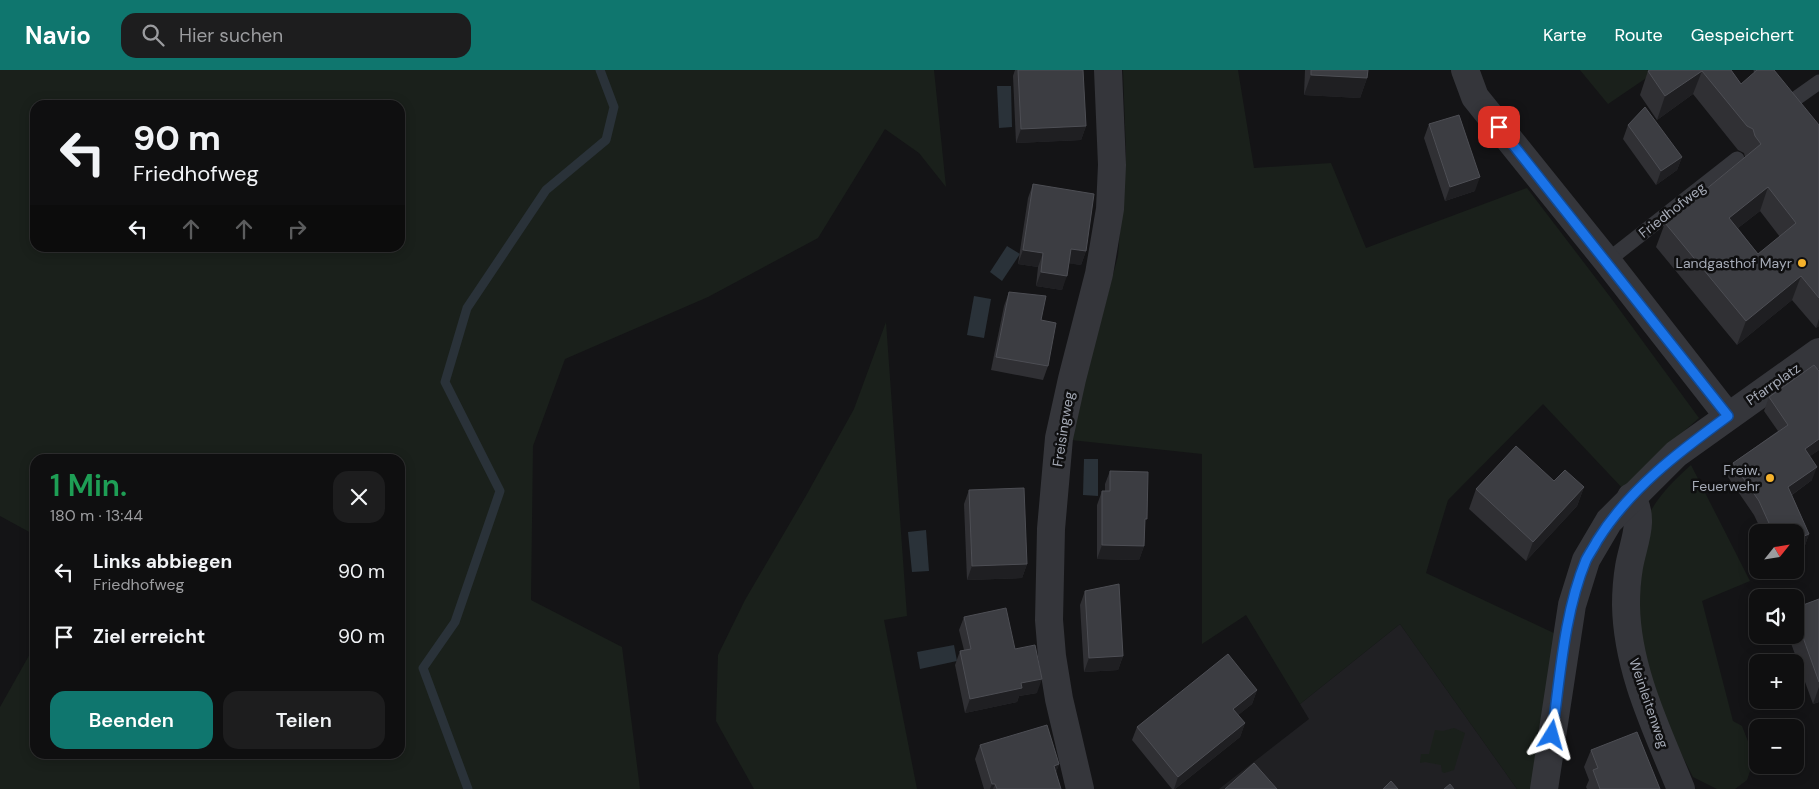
<!DOCTYPE html>
<html lang="de">
<meta charset="utf-8">
<style>
:root{--surface:#0f0f10;--page:#1d1d1e;--text:#f1f3f6;--muted:#9b9c9f;--line:#2f2f30;--accent:#0f766e}
body{margin:0;font-family:"DM Sans",sans-serif;background:var(--page);color:var(--text);height:100vh;display:flex;flex-direction:column;font-size:19px;white-space:nowrap}
*{box-sizing:border-box;margin:0}
p{font-size:16px;color:var(--muted)}
.icon{flex:none;width:28px;height:28px;fill:none;stroke:currentColor;stroke-width:2;stroke-linecap:round;stroke-linejoin:round}
.map{position:relative;flex:1;overflow:hidden}
.details{position:absolute;left:30px;top:384px;width:375px;height:305px;display:flex;flex-direction:column;background:var(--surface);border-radius:15px;box-shadow:0 2px 12px #0003,0 0 0 1px var(--line)}
.details>*{flex:none}
.banner{position:absolute;left:30px;top:30px;width:375px;height:152px;border-radius:15px;box-shadow:0 2px 12px #0003,0 0 0 1px var(--line);background:#0f0f10;color:var(--text);overflow:hidden}
.needle{width:32px;rotate:60deg}
.tools{position:absolute;left:1749px;top:454px;display:grid;gap:10px}
.tools a{display:grid;place-items:center;width:55px;height:55px;border-radius:10px;background:var(--surface);box-shadow:0 2px 12px #0003,0 0 0 1px var(--line);font-size:25px}
.pin{position:absolute;display:grid;place-items:center;width:42px;height:42px;color:#fff;margin:-21px;border-radius:10px;box-shadow:0 2px 8px #0006}
.me{position:absolute;width:55px;margin:-28px;rotate:8deg;stroke-linejoin:round;filter:drop-shadow(0 0 4px #0008)}
.turn{display:flex;align-items:center;gap:18px;height:105px;padding:0 20px;font-size:22px}
.turn .icon{width:65px;height:65px;stroke-width:2.5}
.turn b{display:block;font-size:35px;line-height:42px}
.lanes{display:flex;align-items:center;height:48px;padding:0 20px;background:#0003;justify-content:center;gap:25px;direction:ltr}
.lanes .off{opacity:.35}
.round{display:grid;place-items:center;flex:none;width:52px;height:52px;border-radius:15px;background:var(--page)}
.overview{display:flex;align-items:center;justify-content:space-between;height:85px;padding:0 20px}
h1{font-size:30px;font-weight:600;line-height:38px;color:#1e9e55}
.action{display:flex;gap:10px;margin-top:auto;padding:10px 20px}
.action a{flex:1;height:58px;border-radius:15px;background:var(--accent);color:#fff;font-size:20px;font-weight:600;line-height:58px;text-align:center}
.action a+a{background:var(--page);color:var(--text)}
ul{padding:0;list-style:none}
li{display:flex;align-items:center;gap:15px;height:65px;padding:0 20px}
li div{flex:1}
li b{display:block;font-size:19px}
li em{font-style:normal}
header{display:flex;align-items:center;gap:30px;box-sizing:border-box;height:70px;padding:0 25px;background:var(--accent);color:#fff}
header strong{font-size:24px}
nav{display:flex;gap:28px;margin-inline-start:auto;font-size:18px}
.search{width:350px;height:45px;background:var(--page);display:flex;align-items:center;gap:12px;box-sizing:border-box;padding:0 18px;border-radius:15px;color:var(--muted);font-size:19px}
.map>svg:first-child{display:block}
.built{fill:#202023}
.green{fill:#1a201b;fill-rule:evenodd}
.water{fill:#2a3239}
.lines{fill:none;stroke-linecap:round;stroke-linejoin:round}
.stream{stroke:#2a3239;stroke-width:9}
.service{stroke:#35363b;stroke-width:15}
.minor{stroke:#35363b;stroke-width:28}
.wall{fill:#303034;fill-rule:evenodd}
.shaded-wall{fill:#1f1f22}
.building{fill:#3c3d42;stroke:#4d4e54;fill-rule:evenodd}
.route-casing{stroke:#114b97;stroke-width:12}
.route{stroke:#1a73e8;stroke-width:9}
.poi-dot{fill:#f5b22c;stroke:#0f0f10;stroke-width:2}
.labels{text-anchor:middle;dominant-baseline:central;stroke-width:5;stroke-linejoin:round;paint-order:stroke}
.street-label{font-size:14px;fill:#a5aab6;stroke:#0f0f10}
.poi-label{font-size:14px;fill:#a5aab6;stroke:#0f0f10;text-anchor:end}
</style>
<header>
<strong>Navio</strong>
<div class="search"><svg class="icon" aria-label="search" viewBox="0 0 24 24"><circle cx="10" cy="10" r="6"/><path d="M15 15l6 6"/></svg>Hier suchen</div>
<nav><a>Karte</a><a>Route</a><a>Gespeichert</a></nav>
</header>
<div class="map">
<svg width="1819" height="719" viewBox="0 0 1819 719">
<rect width="100%" height="100%" fill="#141416"/>
<!-- built -->
<polygon class="built" points="1400,554 1517,719 1219,719 1309,649 1300,634"/>
<!-- green -->
<g class="green">
<path d="M 0,0 L 934,0 L 946,117 L 919,83 L 885,59 L 818,168 L 708,227 L 565,289 L 533,376 L 531,530 L 622,577 L 640,719 L 0,719 L 0,637 L 35,575 L 35,684 L 400,684 L 400,389 L 35,389 L 35,467 L 33,464 L 0,446 ZM 35,35 L 400,35 L 400,178 L 35,178 Z"/>
<polygon points="1123,0 1238,0 1254,98 1331,93 1366,178 1527,118 1611,228 1699,348 1665,378 1625,421 1543,334 1448,430 1426,503 1558,565 1537,719 1517,719 1400,554 1300,634 1246,545 1202,574 1202,384 1071,370 1077,340 1118,186 1126,83"/>
<polygon points="1580,0 1658,0 1608,34"/>
<polygon points="886,252 907,546 884,550 917,719 754,719 716,651 718,585 745,530 807,424 854,339"/>
<path d="M 1691,395 L 1750,511 L 1702,531 L 1733,651 L 1742,656 L 1749,674 L 1751,698 L 1747,710 L 1735,719 L 1717,719 L 1693,707 L 1666,653 L 1636,575 L 1645,452 C 1656,428 1672,412 1691,395 Z"/>
<polygon points="1454,658 1465,663 1454,700 1444,703 1442,702 1441,695 1425,692 1420,693 1421,684 1429,684 1435,660 1443,661"/>
</g>
<!-- water -->
<g class="water">
<polygon points="997,16 1011,16 1012,57 999,58"/>
<polygon points="1007,176 1020,184 1002,211 990,202"/>
<polygon points="974,226 991,229 984,268 967,265"/>
<polygon points="1084,389 1098,389 1098,426 1083,425"/>
<polygon points="926,460 929,501 912,502 908,462"/>
<polygon points="954,575 957,591 920,599 917,582"/>
</g>
<g class="lines">
<!-- stream -->
<polyline class="stream" points="468,719 423,598 455,552 500,421 445,312 467,238 546,120 606,70 614,37 600,0"/>
<!-- service -->
<g class="service">
<polyline points="1761,0 1788,34 1819,12"/>
<polyline points="1607,191 1737,89"/>
</g>
<!-- minor -->
<g class="minor">
<polyline points="1465,0 1475,27 1607,191 1728,346"/>
<path d="M 1631,427 C 1646,449 1633,473 1629,497 C 1627,509 1626,523 1626,535 C 1627,600 1657,660 1681,719"/>
<polyline points="1080,719 1059,629 1052,586 1049,550 1051,459 1059,368 1072,309 1099,204 1110,139 1112,95 1108,0"/>
<polyline points="1544,719 1572,535 1586,490 1609,451 1676,384 1819,282"/>
</g>
</g>
<!-- wall -->
<g class="wall">
<polygon points="1015,0 1083,0 1086,56 1081,70 1016,73 1013,6"/>
<polygon points="1305,0 1368,0 1367,8 1360,28 1304,25"/>
<path d="M 1731,0 L 1741,14 L 1819,55 L 1819,256 L 1816,258 L 1792,230 L 1737,275 L 1656,177 L 1665,153 L 1745,87 L 1744,83 L 1738,80 L 1693,24 L 1657,50 L 1640,25 L 1648,1 ZM 1760,141 L 1780,167 L 1758,184 L 1738,158 Z"/>
<polygon points="1429,54 1475,121 1445,131 1424,68"/>
<polygon points="1628,55 1682,87 1677,100 1656,115 1623,69"/>
<polygon points="1033,114 1086,181 1081,195 1069,193 1062,220 1036,216 1038,197 1018,194 1028,128"/>
<polygon points="1009,222 1041,250 1048,296 1043,310 991,300 1004,236"/>
<polygon points="1819,301 1819,380 1810,386 1812,410 1792,425 1809,464 1804,478 1795,462 1762,462 1754,445 1728,407 1733,393 1778,361 1764,341 1769,327"/>
<polygon points="1110,401 1145,456 1144,476 1139,490 1097,489 1097,435 1102,421 1105,421 1105,414"/>
<polygon points="1554,411 1584,417 1577,436 1526,491 1469,439 1476,419"/>
<polygon points="969,420 1027,494 1022,508 967,510 964,434"/>
<polygon points="1085,521 1123,586 1118,600 1084,602 1080,535"/>
<polygon points="1819,529 1819,632 1813,634 1788,565 1795,565 1795,538"/>
<polygon points="964,547 1015,579 1037,623 1019,626 1017,632 965,643 955,595 960,581 964,580 959,560"/>
<polygon points="1257,620 1252,634 1238,645 1245,653 1240,667 1175,719 1172,719 1132,670 1137,657"/>
<polygon points="980,675 1059,694 1056,702 1061,719 984,719 975,689"/>
<polygon points="1591,680 1660,719 1587,719 1586,717 1589,710 1584,697"/>
</g>
<!-- shaded-wall -->
<g class="shaded-wall">
<polygon points="1702,1 1693,24 1657,50 1665,26"/>
<polygon points="1311,5 1367,8 1360,28 1304,25"/>
<polygon points="1086,56 1081,70 1016,73 1021,59"/>
<polygon points="1682,87 1677,100 1656,115 1661,101"/>
<polygon points="1480,107 1475,121 1445,131 1450,117"/>
<polygon points="1768,117 1760,141 1721,171 1729,148"/>
<polygon points="1071,179 1086,181 1081,195 1066,193"/>
<polygon points="1023,180 1043,183 1038,197 1018,194"/>
<polygon points="1041,202 1067,206 1062,220 1036,216"/>
<polygon points="1801,206 1792,230 1737,275 1746,251"/>
<polygon points="1819,249 1819,256 1816,258"/>
<polygon points="1819,369 1819,380 1800,393 1805,379"/>
<polygon points="1817,397 1812,410 1783,431 1788,417"/>
<polygon points="1584,417 1577,436 1526,491 1533,472"/>
<polygon points="1809,464 1804,478 1795,482 1795,470"/>
<polygon points="1102,475 1144,476 1139,490 1097,489"/>
<polygon points="1027,494 1022,508 967,510 972,496"/>
<polygon points="1123,586 1118,600 1084,602 1089,588"/>
<polygon points="1042,609 1037,623 1019,626 1017,632 965,643 970,629 1021,613"/>
<polygon points="1819,617 1819,632 1813,634"/>
<polygon points="1257,620 1252,634 1228,653 1233,639"/>
<polygon points="1245,653 1240,667 1175,719 1174,719 1178,707"/>
<polygon points="1059,694 1054,708 1054,696"/>
<polygon points="992,714 995,714 993,719 990,719"/>
</g>
<!-- building -->
<g class="building">
<polygon points="1018,0 1083,0 1086,56 1021,59"/>
<polygon points="1311,0 1368,0 1367,8 1311,5"/>
<path d="M 1650,0 L 1731,0 L 1741,14 L 1757,0 L 1774,0 L 1819,55 L 1819,228 L 1801,206 L 1746,251 L 1665,153 L 1761,74 L 1755,66 L 1753,59 L 1747,56 L 1702,1 L 1665,26 L 1648,1 ZM 1768,117 L 1796,153 L 1758,184 L 1729,148 Z"/>
<polygon points="1645,37 1682,87 1661,101 1628,55"/>
<polygon points="1459,45 1480,107 1450,117 1429,54"/>
<polygon points="1033,114 1094,124 1086,181 1071,179 1067,206 1041,202 1043,183 1023,180"/>
<polygon points="1009,222 1046,226 1041,250 1056,253 1048,296 996,287"/>
<polygon points="1814,295 1819,301 1819,369 1805,379 1817,397 1788,417 1809,464 1795,470 1795,462 1773,462 1759,431 1733,393 1788,355 1769,327"/>
<polygon points="1516,376 1554,411 1565,400 1584,417 1533,472 1476,419"/>
<polygon points="1110,401 1148,402 1147,449 1145,449 1144,476 1102,475 1102,421 1110,421"/>
<polygon points="1024,418 1027,494 972,496 969,420"/>
<polygon points="1119,514 1123,586 1089,588 1085,521"/>
<polygon points="1819,529 1819,612 1795,545 1795,538"/>
<polygon points="1006,538 1015,579 1035,575 1042,609 1021,613 1022,618 970,629 960,581 971,579 964,547"/>
<polygon points="1228,584 1257,620 1233,639 1245,653 1178,707 1137,657"/>
<polygon points="1047,655 1059,694 1054,696 1061,719 997,719 995,714 992,714 980,675"/>
<polygon points="1637,662 1660,719 1600,719 1593,700 1598,698 1591,680"/>
<polygon points="1254,693 1277,719 1225,719"/>
<polygon points="1391,711 1398,719 1383,719"/>
<polygon points="1450,714 1454,719 1444,719"/>
</g>
<g class="lines">
<!-- route casing -->
<g class="route-casing">
<path id="route" d="M 1499,57 L 1728,346 C 1680,381 1629,419 1597,471 C 1594,477 1589,484 1586,490 C 1564,543 1560,608 1552,665"/>
</g>
<!-- route -->
<use href="#route" class="route"/>
</g>
<!-- markers -->
<g class="poi-dot">
<circle cx="1802" cy="193" r="5"/>
<circle cx="1770" cy="408" r="5"/>
</g>
<g class="labels">
<!-- street labels -->
<g class="street-label">
<text transform="translate(1672 140) rotate(-38)">Friedhofweg</text>
<text transform="translate(1773 314) rotate(-35)">Pfarrplatz</text>
<text transform="translate(1063 359) rotate(-81)">Freisingweg</text>
<text transform="translate(1649 633) rotate(71)">Weinleitenweg</text>
</g>
<!-- poi labels -->
<g class="poi-label">
<text x="1792" y="193">Landgasthof Mayr</text>
<text x="1760" y="400">Freiw.<tspan x="1760" dy="16">Feuerwehr</tspan></text>
</g>
</g>
</svg>
<div class="tools">
<a><svg class="needle" viewBox="-14 -14 28 28"><path d="M0-13l5 13h-10z" fill="#e53935"/><path d="M0 13l5-13h-10z" fill="#9b9c9f"/></svg></a>
<a><svg class="icon" aria-label="sound" viewBox="0 0 24 24"><path d="M4 9h4l5-4v14l-5-4H4zM17 9q2 3 0 6"/></svg></a>
<a>+</a>
<a>−</a>
</div>
<div class="pin" style="left:1499px;top:57px;background:#d93025"><svg class="icon" aria-label="arrive" viewBox="0 0 24 24"><path d="M6 21V4h12l-3 4 3 4H6"/></svg></div>
<svg class="me" style="left:1552px;top:665px" viewBox="-20 -20 40 40"><path d="M0-17L14 15 0 8-14 15z" fill="#1a73e8" stroke="#fff" stroke-width="4"/></svg>
<div class="banner">
<div class="turn"><svg class="icon" aria-label="left" viewBox="0 0 24 24"><path d="M17 20v-9H6M10 6l-5 5 5 5"/></svg><div><b>90 m</b>Friedhofweg</div></div>
<div class="lanes"><svg class="icon" aria-label="left" viewBox="0 0 24 24"><path d="M17 20v-9H6M10 6l-5 5 5 5"/></svg><svg class="icon off" aria-label="ahead" viewBox="0 0 24 24"><path d="M12 20V5M6 11l6-6 6 6"/></svg><svg class="icon off" aria-label="ahead" viewBox="0 0 24 24"><path d="M12 20V5M6 11l6-6 6 6"/></svg><svg class="icon off" aria-label="right" viewBox="0 0 24 24"><path d="M7 20v-9h11M14 6l5 5-5 5"/></svg></div>
</div>
<section class="details">
<div class="overview"><div><h1>1 Min.</h1><p>180 m · 13:44</p></div><a class="round"><svg class="icon" aria-label="close" viewBox="0 0 24 24"><path d="M6 6l12 12M18 6L6 18"/></svg></a></div>
<ul>
<li><svg class="icon" aria-label="left" viewBox="0 0 24 24"><path d="M17 20v-9H6M10 6l-5 5 5 5"/></svg><div><b>Links abbiegen</b><p>Friedhofweg</p></div><em>90 m</em></li>
<li><svg class="icon" aria-label="arrive" viewBox="0 0 24 24"><path d="M6 21V4h12l-3 4 3 4H6"/></svg><div><b>Ziel erreicht</b></div><em>90 m</em></li>
</ul>
<div class="action"><a>Beenden</a><a>Teilen</a></div>
</section>
</div>
